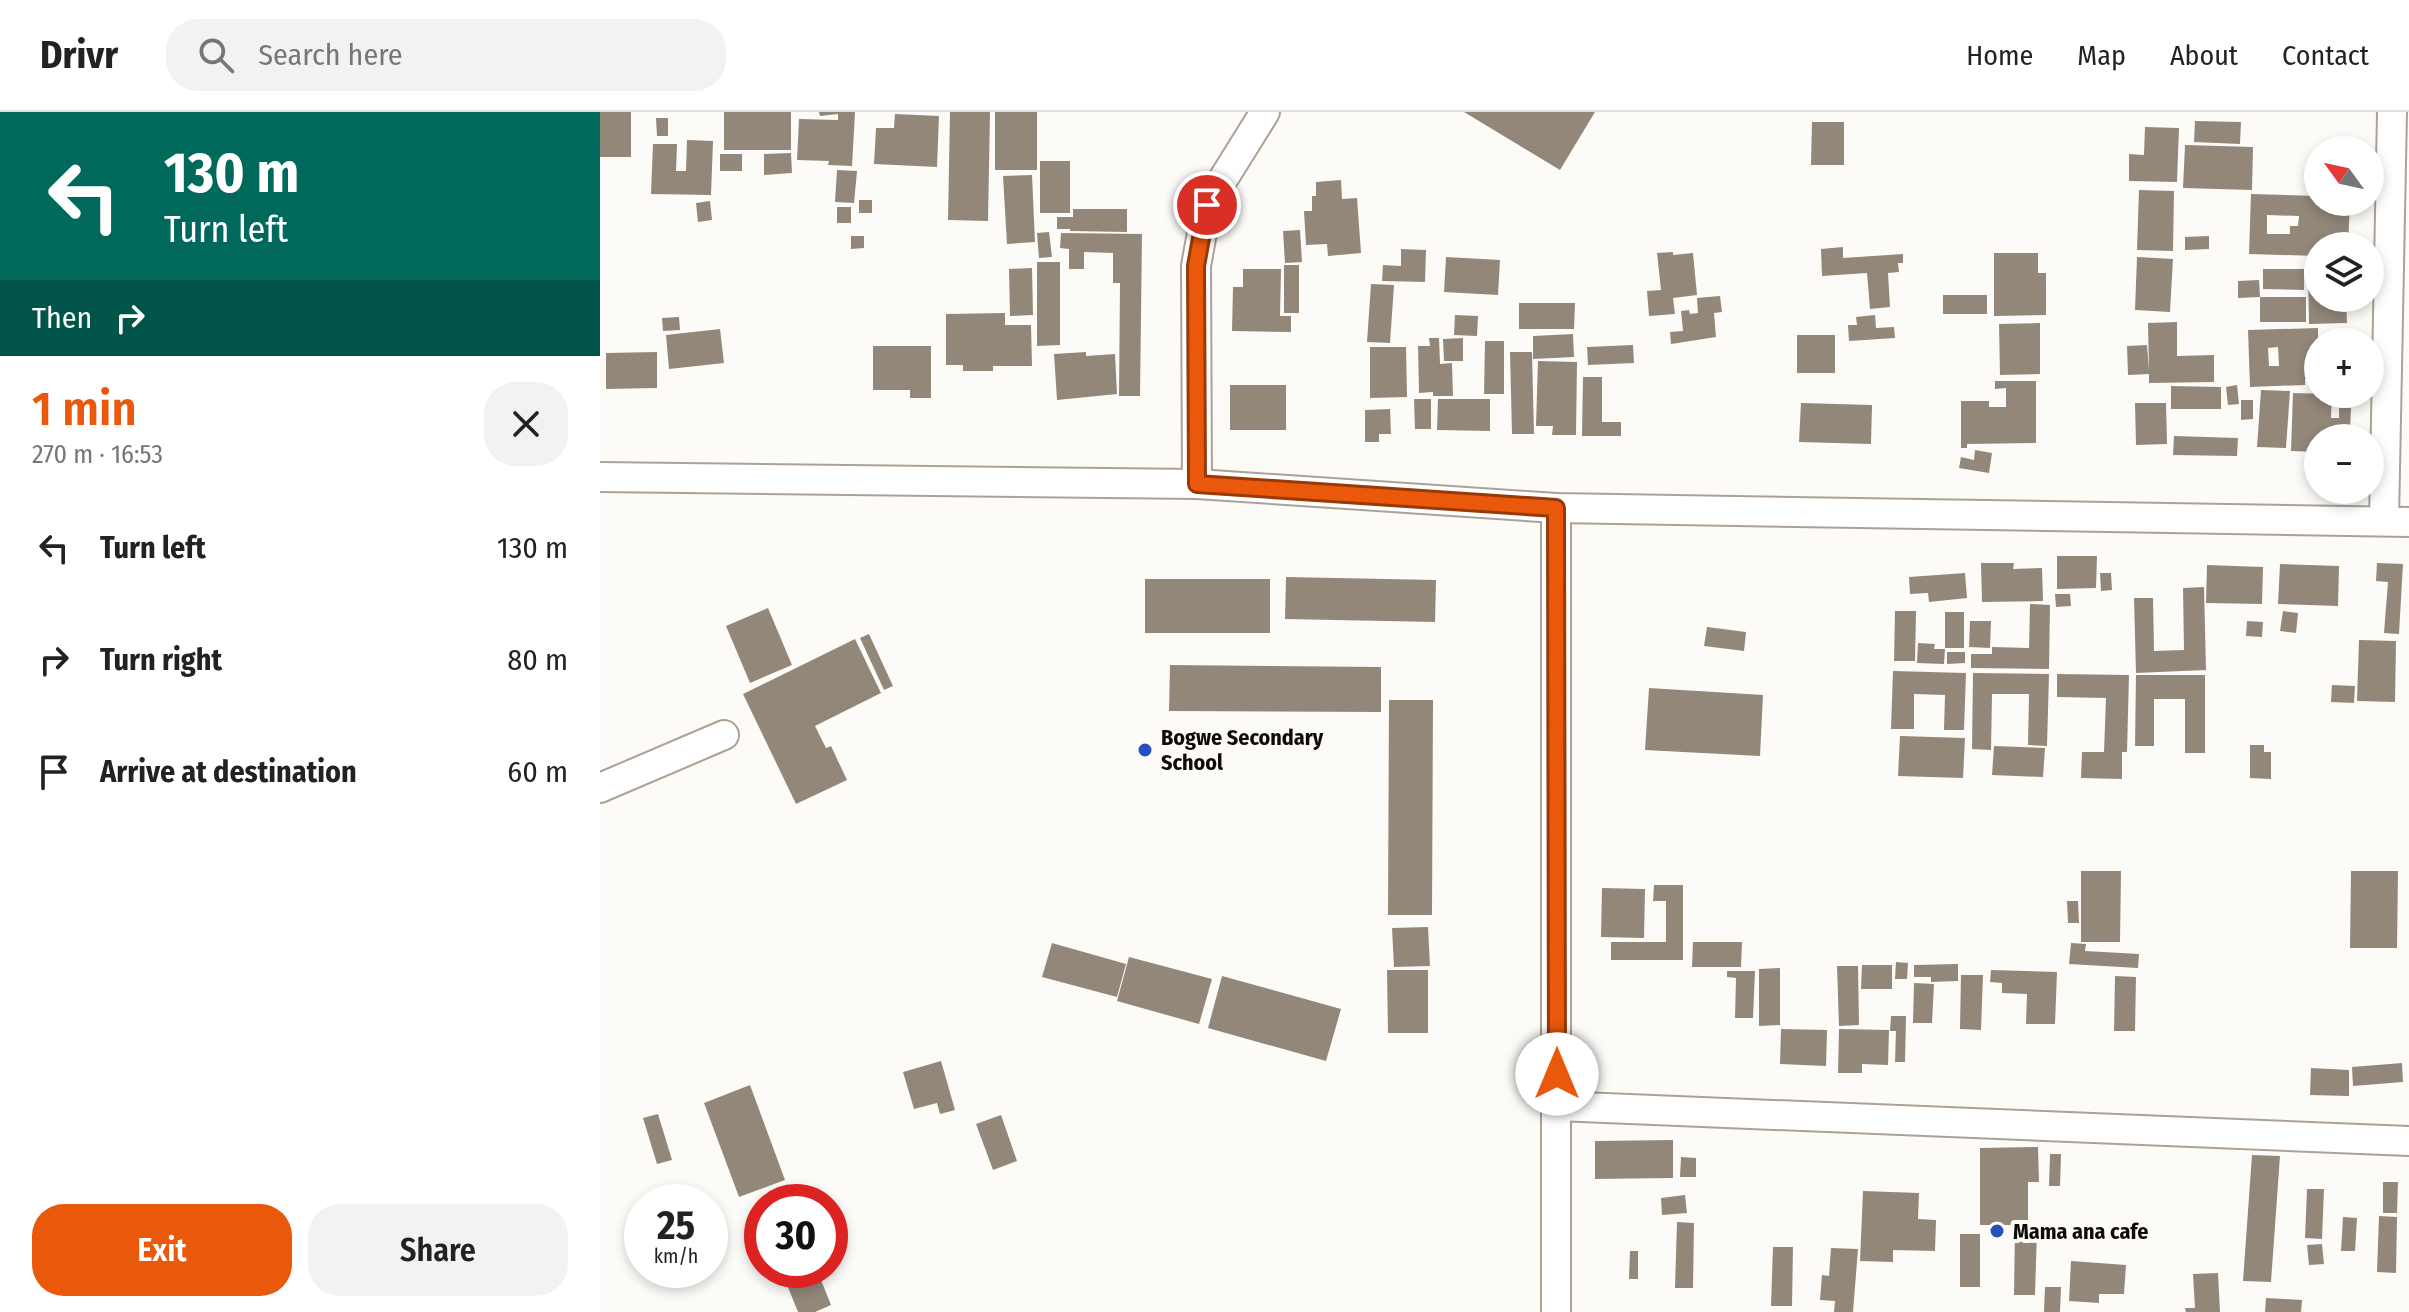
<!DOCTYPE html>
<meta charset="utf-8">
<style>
:root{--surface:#fff;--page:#f2f2f2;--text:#222;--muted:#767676;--line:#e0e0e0;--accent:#ea580c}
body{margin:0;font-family:"Fira Sans Condensed",sans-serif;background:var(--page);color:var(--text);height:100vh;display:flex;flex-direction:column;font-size:30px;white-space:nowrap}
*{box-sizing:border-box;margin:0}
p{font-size:26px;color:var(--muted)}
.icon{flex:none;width:44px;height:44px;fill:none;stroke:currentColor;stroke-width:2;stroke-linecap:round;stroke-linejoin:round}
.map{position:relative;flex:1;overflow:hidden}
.panel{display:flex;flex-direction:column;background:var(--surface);width:600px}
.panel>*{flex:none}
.guide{background:#00695c;color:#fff;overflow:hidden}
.needle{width:52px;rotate:303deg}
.buttons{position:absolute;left:1704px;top:24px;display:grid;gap:16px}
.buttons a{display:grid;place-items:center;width:80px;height:80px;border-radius:50%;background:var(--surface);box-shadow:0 4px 12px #0003;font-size:40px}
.speed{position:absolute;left:24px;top:1072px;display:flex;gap:16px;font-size:40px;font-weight:700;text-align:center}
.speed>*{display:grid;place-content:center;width:104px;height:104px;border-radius:50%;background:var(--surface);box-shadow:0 4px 12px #0003;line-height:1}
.speed small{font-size:20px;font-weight:400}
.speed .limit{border:12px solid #d22;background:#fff;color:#111}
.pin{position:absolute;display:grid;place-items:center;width:68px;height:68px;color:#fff;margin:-34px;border:4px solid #fff;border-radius:50%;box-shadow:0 2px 8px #0007}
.me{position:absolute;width:88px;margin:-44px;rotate:0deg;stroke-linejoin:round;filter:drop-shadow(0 0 6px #0008)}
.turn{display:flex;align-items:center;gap:28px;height:168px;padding:0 32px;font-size:36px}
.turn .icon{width:104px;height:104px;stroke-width:2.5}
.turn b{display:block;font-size:56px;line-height:68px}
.then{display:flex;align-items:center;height:76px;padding:0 32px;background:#0003;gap:16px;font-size:30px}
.round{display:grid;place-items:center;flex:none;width:84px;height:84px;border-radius:32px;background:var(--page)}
.summary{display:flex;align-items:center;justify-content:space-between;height:136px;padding:0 32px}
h1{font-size:48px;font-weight:600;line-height:60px;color:var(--accent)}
.primary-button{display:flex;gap:16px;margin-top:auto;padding:16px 32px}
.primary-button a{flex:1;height:92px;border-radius:32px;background:var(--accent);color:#fff;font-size:32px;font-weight:600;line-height:92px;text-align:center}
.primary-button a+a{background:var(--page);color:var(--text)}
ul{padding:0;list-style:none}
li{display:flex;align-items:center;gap:24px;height:112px;padding:0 32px}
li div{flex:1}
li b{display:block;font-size:30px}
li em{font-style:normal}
header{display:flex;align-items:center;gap:48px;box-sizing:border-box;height:112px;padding:0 40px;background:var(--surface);border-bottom:2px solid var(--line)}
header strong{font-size:38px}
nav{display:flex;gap:44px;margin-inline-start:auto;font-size:28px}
.search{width:560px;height:72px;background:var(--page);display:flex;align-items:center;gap:20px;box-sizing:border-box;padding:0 28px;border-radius:32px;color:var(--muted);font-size:30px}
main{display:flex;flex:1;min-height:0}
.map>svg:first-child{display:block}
.building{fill:#93877a;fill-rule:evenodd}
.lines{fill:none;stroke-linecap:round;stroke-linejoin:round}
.street-casing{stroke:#ada195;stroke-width:32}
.street{stroke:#fff;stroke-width:28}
.route-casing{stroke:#983908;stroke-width:20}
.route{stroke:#ea580c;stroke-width:14}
.poi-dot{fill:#2650be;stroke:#fdfbf8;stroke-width:3}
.labels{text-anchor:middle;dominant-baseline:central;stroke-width:8;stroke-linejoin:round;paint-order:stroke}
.poi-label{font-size:22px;font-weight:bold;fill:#0f0b07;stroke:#fdfbf8;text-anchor:start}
</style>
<header>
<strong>Drivr</strong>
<div class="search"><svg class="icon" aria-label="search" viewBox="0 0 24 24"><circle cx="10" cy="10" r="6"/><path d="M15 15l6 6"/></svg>Search here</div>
<nav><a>Home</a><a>Map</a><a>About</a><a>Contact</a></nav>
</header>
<main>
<section class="panel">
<div class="guide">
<div class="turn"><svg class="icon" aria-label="left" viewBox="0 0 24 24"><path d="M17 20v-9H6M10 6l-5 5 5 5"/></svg><div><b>130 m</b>Turn left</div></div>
<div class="then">Then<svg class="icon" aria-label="right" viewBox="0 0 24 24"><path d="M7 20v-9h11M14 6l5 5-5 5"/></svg></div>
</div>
<div class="summary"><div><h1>1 min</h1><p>270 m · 16:53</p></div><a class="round"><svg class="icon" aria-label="close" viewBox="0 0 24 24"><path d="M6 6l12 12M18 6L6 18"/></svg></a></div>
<ul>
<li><svg class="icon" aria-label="left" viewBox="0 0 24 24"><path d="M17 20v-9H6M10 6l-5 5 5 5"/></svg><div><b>Turn left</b></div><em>130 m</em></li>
<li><svg class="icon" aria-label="right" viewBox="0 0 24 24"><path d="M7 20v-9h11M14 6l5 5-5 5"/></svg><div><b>Turn right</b></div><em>80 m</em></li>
<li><svg class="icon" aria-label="arrive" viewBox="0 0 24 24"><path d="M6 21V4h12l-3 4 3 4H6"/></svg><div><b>Arrive at destination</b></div><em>60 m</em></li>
</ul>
<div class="primary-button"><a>Exit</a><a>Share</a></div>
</section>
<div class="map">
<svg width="1809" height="1200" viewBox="0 0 1809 1200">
<rect width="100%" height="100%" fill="#fdfbf8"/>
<!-- building -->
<g class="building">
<rect x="0" y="0" width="31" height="45"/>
<rect x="124" y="0" width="67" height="38"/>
<polygon points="219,0 255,0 252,54 228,53 229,49 197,48 199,7 238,8 238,2 220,4"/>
<polygon points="350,0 390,0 388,109 348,108"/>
<rect x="395" y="0" width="42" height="58"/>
<polygon points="864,0 995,0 960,58"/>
<polygon points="295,2 339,4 337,55 274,52 276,16 294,16"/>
<polygon points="56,6 68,6 68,24 57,24"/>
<polygon points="1595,9 1641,10 1640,32 1594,30"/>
<polygon points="1212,10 1244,10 1244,53 1211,53"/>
<polygon points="1545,15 1579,16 1577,70 1529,69 1529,42 1544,43"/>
<polygon points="87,28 113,29 111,83 51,82 53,32 77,32 76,59 86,59"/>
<polygon points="1585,33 1653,35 1652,78 1583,76"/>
<polygon points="191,41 192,61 164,63 164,42"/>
<rect x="120" y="42" width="22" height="17"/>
<rect x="440" y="49" width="30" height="52"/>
<polygon points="237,58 257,59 254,91 235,90"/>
<polygon points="432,63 435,130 407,132 403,64"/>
<polygon points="741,68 742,87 757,86 761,141 728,144 727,132 706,133 704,99 712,99 712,84 716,84 716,70"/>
<polygon points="1539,78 1574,79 1573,139 1537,138"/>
<path d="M 1651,82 L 1718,84 L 1718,90 L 1750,90 L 1748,134 L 1718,134 L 1718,144 L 1649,142 ZM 1667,103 L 1699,104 L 1698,114 L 1690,114 L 1690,122 L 1667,122 Z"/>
<rect x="259" y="88" width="13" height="13"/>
<polygon points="110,89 112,108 98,110 96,91"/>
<rect x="237" y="95" width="14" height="16"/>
<polygon points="473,97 527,97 527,120 470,119 470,117 457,117 457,105 473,105"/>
<polygon points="700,118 702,150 685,151 683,119"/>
<polygon points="449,120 452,145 439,146 437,121"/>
<polygon points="461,121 542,122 540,284 519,284 520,171 513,171 513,141 484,140 484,157 469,157 469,137 460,136"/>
<polygon points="251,124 264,124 264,136 251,137"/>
<polygon points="1609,124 1609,137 1585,138 1585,125"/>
<polygon points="1243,135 1243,146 1303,142 1303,151 1298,151 1299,160 1288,161 1290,195 1270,197 1267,161 1222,164 1221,137"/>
<polygon points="801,137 826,138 825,170 782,169 783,153 801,154"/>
<polygon points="1073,140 1073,143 1093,141 1097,183 1073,186 1075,202 1049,204 1047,179 1061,178 1057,141"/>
<polygon points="1394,141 1438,141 1438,161 1446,161 1446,203 1394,204"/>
<polygon points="846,145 900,148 898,183 844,180"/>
<polygon points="1537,145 1573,147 1570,200 1535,198"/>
<polygon points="437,150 460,150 460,233 437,234"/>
<rect x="684" y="153" width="15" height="48"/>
<polygon points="432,156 433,203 410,204 409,157"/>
<polygon points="643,157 681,157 680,204 691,204 691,220 632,219 633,175 643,175"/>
<polygon points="1663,157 1704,157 1704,178 1663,177"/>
<polygon points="1708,160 1718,160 1718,186 1746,186 1747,211 1709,212"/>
<polygon points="1659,168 1660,185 1638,186 1638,169"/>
<polygon points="771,172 794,173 790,231 767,230"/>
<rect x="1343" y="183" width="44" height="19"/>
<polygon points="1120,184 1122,200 1114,201 1116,225 1071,232 1070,220 1083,219 1081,199 1089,198 1090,202 1098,201 1097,186"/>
<rect x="1660" y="185" width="46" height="25"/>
<polygon points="919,191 975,191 974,217 919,217"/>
<polygon points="405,201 405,213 431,213 432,254 393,254 393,259 363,259 363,253 346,253 346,202"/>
<polygon points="855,203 878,204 877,224 854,223"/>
<polygon points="1275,203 1276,216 1294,215 1295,226 1249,229 1248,213 1257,213 1256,205"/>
<polygon points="79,205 80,218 63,219 62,206"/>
<polygon points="1577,210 1577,244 1614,243 1614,270 1549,271 1549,262 1528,263 1527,234 1547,233 1549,259 1548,211"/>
<polygon points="1440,211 1440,262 1400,263 1399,212"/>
<path d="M 1718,216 L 1718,267 L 1705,267 L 1705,273 L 1650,275 L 1648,218 ZM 1678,235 L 1679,254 L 1669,254 L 1668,236 Z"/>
<polygon points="120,217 124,251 69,257 66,223"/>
<polygon points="973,222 974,245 933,247 933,224"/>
<rect x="1197" y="223" width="38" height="38"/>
<polygon points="829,226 839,226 840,252 852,251 853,284 833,284 833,280 819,281 818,234 830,234"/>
<polygon points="863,226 863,249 844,249 843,227"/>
<polygon points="885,229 904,229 904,282 884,282"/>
<polygon points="1033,233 1034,251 988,253 987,235"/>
<polygon points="273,234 331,234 331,286 310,286 310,278 273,278"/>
<polygon points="770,235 806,235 807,285 770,286"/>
<polygon points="57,240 57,276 6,277 6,241"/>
<polygon points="486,240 486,244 515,242 517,282 457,288 454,242"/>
<polygon points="910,240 932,240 934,322 912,322"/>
<polygon points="938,249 977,250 976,323 952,323 953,314 936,314"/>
<polygon points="983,265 1002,265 1002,310 1021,310 1021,324 982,324"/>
<polygon points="1395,269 1436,269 1436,331 1367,332 1367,336 1361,336 1361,289 1389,289 1389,295 1406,295 1406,276 1395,277"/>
<rect x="630" y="273" width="56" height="45"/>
<polygon points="1637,273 1639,292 1628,293 1626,275"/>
<polygon points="1571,274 1621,275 1621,297 1571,297"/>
<polygon points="1661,278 1690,279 1686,336 1657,335"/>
<polygon points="1693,281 1732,282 1731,306 1739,306 1739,296 1751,296 1750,319 1745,319 1744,326 1718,326 1718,340 1691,339"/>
<polygon points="814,287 831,287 831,317 815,317"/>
<polygon points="838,287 890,287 890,319 837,318"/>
<polygon points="1641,288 1653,288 1653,307 1641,308"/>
<polygon points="1201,291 1272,293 1271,332 1199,330"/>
<polygon points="1535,291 1566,291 1567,332 1536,333"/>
<polygon points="790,297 791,322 779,322 779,330 765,330 765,298"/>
<polygon points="1574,324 1638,326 1637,344 1573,343"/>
<polygon points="1375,338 1392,341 1389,361 1359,356 1361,345 1374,348"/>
<polygon points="1457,444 1497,444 1496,476 1457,477"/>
<polygon points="1381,451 1414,451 1413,457 1442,456 1443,489 1382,490"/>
<polygon points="1777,451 1803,452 1799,522 1784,521 1788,470 1776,469"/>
<polygon points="1680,452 1739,454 1738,494 1678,492"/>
<polygon points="1607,453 1663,455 1662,492 1606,491"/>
<polygon points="1365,461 1367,486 1329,490 1328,481 1310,482 1309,465"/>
<polygon points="1500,461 1511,461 1512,478 1501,479"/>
<polygon points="686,465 836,468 835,510 685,507"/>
<rect x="545" y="467" width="125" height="54"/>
<polygon points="1604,475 1606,558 1536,561 1534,486 1553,486 1554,539 1584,538 1583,476"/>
<polygon points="1455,482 1470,482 1471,494 1456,495"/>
<polygon points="1430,492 1450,493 1449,557 1371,556 1371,542 1392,542 1392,535 1429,536"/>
<polygon points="168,496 192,553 150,571 126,514"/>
<polygon points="1295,499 1316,499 1315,549 1294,549"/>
<polygon points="1683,499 1698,501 1696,521 1680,519"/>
<rect x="1345" y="500" width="19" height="36"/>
<polygon points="1370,509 1391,509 1390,536 1369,535"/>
<polygon points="1647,509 1663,510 1662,525 1646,524"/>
<polygon points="1107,515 1146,520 1144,539 1104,534"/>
<polygon points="269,522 293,574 284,578 260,526"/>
<polygon points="255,527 281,581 215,614 226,636 231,634 247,668 196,692 143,582"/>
<polygon points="1759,528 1796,529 1795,590 1757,589"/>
<polygon points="1318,531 1335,532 1334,537 1345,537 1344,552 1317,551"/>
<polygon points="1347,540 1365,540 1365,551 1347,552"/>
<polygon points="570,553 781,555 781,600 569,599"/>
<polygon points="1293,559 1366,561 1364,618 1344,618 1345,583 1314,582 1314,617 1291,617"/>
<polygon points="1373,561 1449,562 1447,634 1428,633 1429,582 1392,582 1391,638 1372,637"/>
<polygon points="1457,562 1529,563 1527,640 1522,640 1522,667 1481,666 1482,640 1504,640 1506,586 1457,585"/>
<polygon points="1536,563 1605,563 1605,641 1585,641 1585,587 1554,587 1554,634 1535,634"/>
<polygon points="1732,573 1755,574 1754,591 1731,590"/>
<polygon points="1049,576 1163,583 1160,644 1045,638"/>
<polygon points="789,588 833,588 832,803 788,803"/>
<polygon points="1300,624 1365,626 1363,666 1298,664"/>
<polygon points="1650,633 1664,633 1664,640 1671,640 1671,667 1650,666"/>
<polygon points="1394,634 1445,636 1443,665 1392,663"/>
<polygon points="1481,759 1521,759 1520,830 1481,830"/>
<polygon points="1751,759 1798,759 1797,836 1750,836"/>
<polygon points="1054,773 1083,773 1083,848 1011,848 1011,830 1066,830 1066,789 1053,789"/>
<polygon points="1002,776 1045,777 1044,826 1001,825"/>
<polygon points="1467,789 1478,789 1479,811 1468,811"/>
<polygon points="828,815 830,854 794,855 792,816"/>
<polygon points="1093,830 1142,830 1141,855 1092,855"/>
<polygon points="452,831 526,852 517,885 442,865"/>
<polygon points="1471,831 1486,832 1485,839 1539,842 1538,856 1469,852"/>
<polygon points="529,845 612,867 599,912 517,889"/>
<polygon points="1296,850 1308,851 1307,867 1295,867"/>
<polygon points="1358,852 1358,869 1331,870 1331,865 1314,865 1314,853"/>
<polygon points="1262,853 1292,853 1292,877 1261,877"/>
<polygon points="1237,854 1258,854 1259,913 1239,914"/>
<polygon points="1180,856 1180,913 1159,914 1159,857"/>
<polygon points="787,858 828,858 828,921 788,921"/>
<polygon points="1391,858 1457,860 1455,912 1426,912 1427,882 1402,881 1402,871 1390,870"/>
<polygon points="1127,859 1155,859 1153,906 1135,906 1136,866 1127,865"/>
<polygon points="1361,863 1383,863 1381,918 1360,917"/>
<polygon points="622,864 741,897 726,949 608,916"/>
<polygon points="1515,864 1536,865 1535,919 1514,919"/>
<polygon points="1314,871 1334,872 1332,911 1313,911"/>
<polygon points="1291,904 1306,904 1305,950 1295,950 1296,919 1290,919"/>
<polygon points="1181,917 1227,918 1226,954 1180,952"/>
<polygon points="1239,917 1289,918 1288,953 1262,952 1262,961 1238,961"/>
<polygon points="341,949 355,998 340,1002 337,991 314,997 303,960"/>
<polygon points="1802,951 1803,970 1753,974 1752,955"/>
<polygon points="1711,956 1749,958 1749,984 1710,983"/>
<polygon points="150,973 185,1068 139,1085 104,991"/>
<polygon points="58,1002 72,1048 57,1052 43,1006"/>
<polygon points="401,1003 417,1049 393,1058 376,1012"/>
<polygon points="1073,1028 1073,1066 995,1067 995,1029"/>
<polygon points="1438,1035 1439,1070 1428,1070 1428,1113 1380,1113 1380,1036"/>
<polygon points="1450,1042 1461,1042 1460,1074 1449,1074"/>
<polygon points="1652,1043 1680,1044 1671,1170 1643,1169"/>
<polygon points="1081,1045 1096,1046 1096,1065 1080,1065"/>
<polygon points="1783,1070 1798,1070 1797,1101 1783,1101"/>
<polygon points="1707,1077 1724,1077 1722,1127 1705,1126"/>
<polygon points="1263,1079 1319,1081 1318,1107 1336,1108 1335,1139 1293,1138 1293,1150 1260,1149"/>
<polygon points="1085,1083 1087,1101 1062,1103 1061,1086"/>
<polygon points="1779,1104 1797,1105 1796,1161 1777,1160"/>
<polygon points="1743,1105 1757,1106 1755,1139 1741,1139"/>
<polygon points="1077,1110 1094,1111 1093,1176 1075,1176"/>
<polygon points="1415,1117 1437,1118 1435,1183 1414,1183"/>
<rect x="1360" y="1122" width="20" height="53"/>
<polygon points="1722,1132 1724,1152 1709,1153 1707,1133"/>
<polygon points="1173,1135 1193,1135 1192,1194 1171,1194"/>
<polygon points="1231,1136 1258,1137 1253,1200 1234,1200 1235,1189 1220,1188 1222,1163 1229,1164"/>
<polygon points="1030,1139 1038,1139 1038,1167 1029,1167"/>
<polygon points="1471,1149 1526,1153 1524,1182 1499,1182 1499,1191 1469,1189"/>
<polygon points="181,1158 217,1158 231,1193 215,1200 198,1200"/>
<polygon points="1618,1161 1620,1200 1586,1200 1585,1196 1595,1196 1593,1162"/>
<polygon points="1445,1175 1461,1175 1460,1200 1444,1200"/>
<polygon points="1666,1186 1702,1188 1701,1200 1665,1200"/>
</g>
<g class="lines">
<!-- street casing -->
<g class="street-casing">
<g id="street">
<polyline points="0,365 597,372 956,396 1809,410"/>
<polyline points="597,372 596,154 607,93 665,0"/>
<polyline points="1784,409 1792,0"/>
<polyline points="0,676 124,623"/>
<polyline points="957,994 1809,1029"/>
<polyline points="956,1200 956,396"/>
</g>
</g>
<!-- street -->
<use href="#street" class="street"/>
</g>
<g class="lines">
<!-- route casing -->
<g class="route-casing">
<polyline id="route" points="607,93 596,154 597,372 956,396 957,962"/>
</g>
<!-- route -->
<use href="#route" class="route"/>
</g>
<!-- markers -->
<g class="poi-dot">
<circle cx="545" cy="638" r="8"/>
<circle cx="1397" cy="1119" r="8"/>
</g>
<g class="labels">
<!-- poi labels -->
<g class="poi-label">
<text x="561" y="625">Bogwe Secondary<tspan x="561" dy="25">School</tspan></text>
<text x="1413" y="1119">Mama ana cafe</text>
</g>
</g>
</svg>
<div class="buttons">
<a><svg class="needle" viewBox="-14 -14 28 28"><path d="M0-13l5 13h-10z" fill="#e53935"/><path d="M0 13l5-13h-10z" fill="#767676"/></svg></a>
<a><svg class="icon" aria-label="layers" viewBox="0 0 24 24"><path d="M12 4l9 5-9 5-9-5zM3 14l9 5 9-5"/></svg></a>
<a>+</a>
<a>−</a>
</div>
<div class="speed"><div>25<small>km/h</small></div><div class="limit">30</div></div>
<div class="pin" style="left:607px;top:93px;background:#d93025"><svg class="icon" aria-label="arrive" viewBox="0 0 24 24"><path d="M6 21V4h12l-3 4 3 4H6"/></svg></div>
<svg class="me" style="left:957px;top:962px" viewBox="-20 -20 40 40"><circle r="19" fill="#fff"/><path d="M0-13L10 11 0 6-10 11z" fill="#ea580c"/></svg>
</div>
</main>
